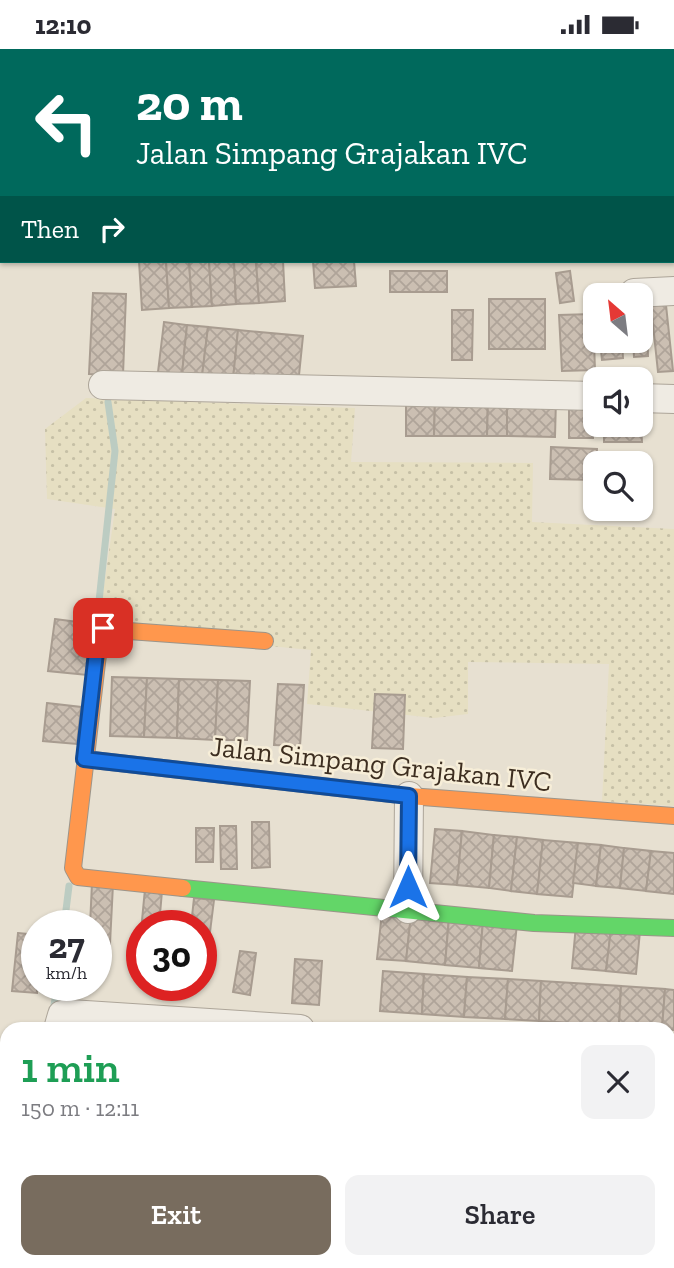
<!DOCTYPE html>
<meta charset="utf-8">
<style>
:root{--surface:#fff;--page:#f2f2f3;--text:#2b2b33;--muted:#7c7c81;--accent:#786c5e}
body{margin:0;font-family:"Zilla Slab",serif;background:var(--page);color:var(--text);height:100vh;display:flex;flex-direction:column;font-size:26px;white-space:nowrap}
*{box-sizing:border-box;margin:0}
p{font-size:23px;color:var(--muted)}
.icon{flex:none;width:38px;height:38px;fill:none;stroke:currentColor;stroke-width:2;stroke-linecap:round;stroke-linejoin:round}
.map{position:relative;flex:1;overflow:hidden}
.panel{position:absolute;left:0px;top:973px;width:676px;height:247px;display:flex;flex-direction:column;background:var(--surface);border-radius:21px 21px 0 0;box-shadow:0 2px 5px #0004}
.panel>*{flex:none}
.top-card{position:absolute;left:0px;top:0px;width:676px;height:214px;box-shadow:0 2px 5px #0004;background:#00695c;color:#fff;overflow:hidden}
.needle{width:46px;rotate:332deg}
.tools{position:absolute;left:583px;top:234px;display:grid;gap:14px}
.tools a{display:grid;place-items:center;width:70px;height:70px;border-radius:14px;background:var(--surface);box-shadow:0 2px 5px #0004;font-size:35px}
.speed{position:absolute;left:21px;top:861px;display:flex;gap:14px;font-size:35px;font-weight:700;text-align:center}
.speed>*{display:grid;place-content:center;width:91px;height:91px;border-radius:50%;background:var(--surface);box-shadow:0 2px 5px #0004;line-height:1}
.speed small{font-size:18px;font-weight:400}
.speed .limit{border:10px solid #d22;background:#fff;color:#111}
.pin{position:absolute;display:grid;place-items:center;width:60px;height:60px;color:#fff;margin:-30px;border-radius:14px;box-shadow:0 4px 10px #0006}
.me{position:absolute;width:77px;margin:-38px;rotate:0deg;stroke-linejoin:round;filter:drop-shadow(0 0 5px #0008)}
.turn{display:flex;align-items:center;gap:24px;height:147px;padding:0 21px;font-size:32px}
.turn .icon{width:91px;height:91px;stroke-width:2.5}
.turn b{display:block;font-size:49px;line-height:60px}
.then{display:flex;align-items:center;height:66px;padding:0 21px;background:#0003;gap:14px;font-size:26px}
.round{display:grid;place-items:center;flex:none;width:74px;height:74px;border-radius:14px;background:var(--page)}
.headline{display:flex;align-items:center;justify-content:space-between;height:119px;padding:0 21px}
h1{font-size:42px;font-weight:600;line-height:52px;color:#1e9e55}
.primary-button{display:flex;gap:14px;margin-top:auto;padding:14px 21px}
.primary-button a{flex:1;height:80px;border-radius:14px;background:var(--accent);color:#fff;font-size:28px;font-weight:600;line-height:80px;text-align:center}
.primary-button a+a{background:var(--page);color:var(--text)}
.status{display:flex;justify-content:space-between;align-items:center;height:49px;padding:0 35px;background:var(--surface);direction:ltr}
.status svg{height:19px;fill:currentColor}
.map>svg:first-child{display:block}
.farmland{fill:url(#farmland-dots)}
.lines{fill:none;stroke-linecap:round;stroke-linejoin:round}
.stream{stroke:#bcccc2;stroke-width:7}
.building{fill:url(#building-cross-hatch);stroke:#a89c90;stroke-width:2}
.street-casing{stroke:#ada599;stroke-width:30}
.fast-casing{stroke:#9c958a;stroke-width:18}
.slow-casing{stroke:#9c958a;stroke-width:18}
.street{stroke:#efebe3;stroke-width:28}
.fast{stroke:#63d668;stroke-width:16}
.slow{stroke:#ff974d;stroke-width:16}
.route-casing{stroke:#114b97;stroke-width:18}
.route{stroke:#1a73e8;stroke-width:12}
.labels{text-anchor:middle;dominant-baseline:central;stroke-width:5;stroke-linejoin:round;paint-order:stroke}
.street-label{font-size:28px;fill:#3d2e20;stroke:#f7eed8}
</style>
<div class="status"><b>12:10</b><svg viewBox="0 0 49 12"><path d="M0 12V9h3v3zM5 12V6h3v6zM10 12V3h3v9zM15 12V0h3v12zM26 1h20v11H26zM47 4h2v5h-2z"/></svg></div>
<div class="map">
<svg width="674" height="1219" viewBox="0 0 674 1219">
<defs>
<pattern id="farmland-dots" width="8" height="8" patternUnits="userSpaceOnUse" patternTransform="scale(1.75)"><rect width="8" height="8" fill="#e6dfc2"/><path d="M2 2h.1M6 6h.1" fill="none" stroke="#c6c0a6" stroke-width="1.8" stroke-linecap="round"/></pattern>
<pattern id="building-cross-hatch" width="8" height="8" patternUnits="userSpaceOnUse" patternTransform="scale(1.75)"><rect width="8" height="8" fill="#cbbfb2"/><path d="M0 0l8 8M0 8l8-8" fill="none" stroke="#afa499"/></pattern>
</defs>
<rect width="100%" height="100%" fill="#e7e0d1"/>
<!-- farmland -->
<polygon class="farmland" points="86,349 355,359 351,413 533,414 532,473 674,480 674,757 602,752 609,615 468,613 468,665 434,669 307,655 311,601 98,580 115,460 47,450 45,380"/>
<g class="lines">
<!-- stream -->
<g class="stream">
<polyline points="97,571 115,402 108,353"/>
<polyline points="64,877 69,837"/>
<polyline points="53,963 57,936"/>
<polyline points="0,1037 7,1042"/>
<polyline points="36,1213 36,1219"/>
</g>
</g>
<!-- building -->
<g class="building">
<rect x="286" y="0" width="29" height="2"/>
<polygon points="610,0 638,0 638,2 600,2"/>
<polygon points="0,20 2,20 0,74"/>
<polygon points="2,84 2,143 0,143 0,85"/>
<polygon points="139,212 166,212 169,259 142,261"/>
<polygon points="166,212 189,212 192,258 169,259"/>
<polygon points="189,212 209,212 212,257 192,258"/>
<polygon points="209,212 234,212 236,255 212,257"/>
<polygon points="234,212 256,212 259,254 236,255"/>
<polygon points="256,212 283,212 285,252 259,254"/>
<polygon points="313,212 354,212 356,237 315,239"/>
<rect x="390" y="222" width="57" height="21"/>
<polygon points="570,222 574,252 560,254 556,224"/>
<polygon points="93,244 126,245 123,326 89,325"/>
<rect x="489" y="250" width="56" height="50"/>
<polygon points="666,256 673,322 658,323 651,257"/>
<polygon points="452,261 473,261 472,311 452,311"/>
<polygon points="640,264 647,264 648,307 634,308 633,292 640,292"/>
<polygon points="593,265 595,321 562,322 559,266"/>
<polygon points="164,273 187,276 182,325 158,323"/>
<polygon points="187,276 208,278 202,327 182,325"/>
<polygon points="208,278 238,281 233,330 202,327"/>
<polygon points="238,281 303,287 298,336 233,330"/>
<polygon points="600,292 622,292 623,309 602,311"/>
<polygon points="406,349 435,350 434,387 406,387"/>
<polygon points="435,350 488,350 487,387 434,387"/>
<polygon points="488,350 507,350 507,387 487,387"/>
<polygon points="507,350 556,350 555,388 507,387"/>
<rect x="569" y="356" width="24" height="33"/>
<polygon points="640,361 642,393 604,393 604,376 640,376"/>
<polygon points="551,398 597,400 595,431 550,430"/>
<polygon points="55,570 94,575 87,626 48,622"/>
<polygon points="112,628 147,629 144,688 110,687"/>
<polygon points="147,629 179,630 177,689 144,688"/>
<polygon points="179,630 218,631 215,691 177,689"/>
<polygon points="218,631 250,632 247,691 215,691"/>
<polygon points="278,635 304,636 300,697 274,696"/>
<polygon points="375,645 405,646 403,700 372,699"/>
<polygon points="47,654 81,658 77,695 43,692"/>
<polygon points="252,773 269,773 270,818 252,819"/>
<polygon points="220,777 236,777 237,820 221,820"/>
<polygon points="196,779 214,779 213,813 196,813"/>
<polygon points="435,780 462,782 457,836 430,834"/>
<polygon points="462,782 494,786 489,839 457,836"/>
<polygon points="494,786 517,788 511,842 489,839"/>
<polygon points="517,788 543,791 537,845 511,842"/>
<polygon points="543,791 578,794 572,848 537,845"/>
<polygon points="578,794 601,796 596,837 573,834"/>
<polygon points="601,796 624,799 620,839 596,837"/>
<polygon points="624,799 651,802 646,842 620,839"/>
<polygon points="651,802 674,804 674,845 646,842"/>
<polygon points="92,834 113,835 110,895 96,894 96,877 90,877"/>
<polygon points="145,840 162,842 159,877 142,877 140,892"/>
<polygon points="194,849 214,851 207,907 201,906 201,877 191,877"/>
<polygon points="382,863 411,866 406,912 377,910"/>
<polygon points="411,866 449,869 445,916 406,912"/>
<polygon points="449,869 483,872 479,919 445,916"/>
<polygon points="483,872 517,875 512,922 479,919"/>
<polygon points="576,876 611,880 606,922 572,919"/>
<polygon points="611,880 640,882 636,925 606,922"/>
<polygon points="18,884 37,886 37,944 12,942"/>
<polygon points="240,902 256,904 250,946 233,943"/>
<polygon points="295,910 322,912 319,956 292,954"/>
<polygon points="383,922 424,925 422,965 380,962"/>
<polygon points="424,925 467,928 464,968 422,965"/>
<polygon points="467,928 508,930 505,970 464,968"/>
<polygon points="508,930 541,932 539,972 505,970"/>
<polygon points="541,932 621,937 619,977 539,972"/>
<polygon points="621,937 665,940 662,980 619,977"/>
<polygon points="665,940 674,941 674,981 662,980"/>
<rect x="668" y="1010" width="6" height="48"/>
<rect x="668" y="1073" width="6" height="47"/>
<polygon points="674,1188 674,1219 670,1219"/>
<polygon points="354,1213 385,1213 385,1219 353,1219"/>
<polygon points="385,1213 409,1213 408,1219 385,1219"/>
<polygon points="409,1213 432,1213 431,1219 408,1219"/>
<polygon points="432,1213 453,1213 452,1219 431,1219"/>
</g>
<g class="lines">
<!-- street casing -->
<g class="street-casing">
<g id="street">
<polyline points="2,2 22,0"/>
<polyline points="347,2 379,0"/>
<polyline points="0,184 2,184"/>
<polyline points="634,244 674,242"/>
<polyline points="103,336 595,347"/>
<polyline points="640,349 674,350"/>
<polyline points="408,860 409,747"/>
<polyline points="58,980 62,966 70,965 300,980"/>
<polyline points="668,1005 674,1005"/>
<polyline points="668,1153 674,1154"/>
<polyline points="263,1213 263,1219"/>
</g>
</g>
<!-- fast casing -->
<g class="fast-casing">
<polyline id="fast" points="183,839 534,874 674,879"/>
</g>
<!-- slow casing -->
<g class="slow-casing">
<g id="slow">
<polyline points="84,710 409,747 674,767"/>
<polyline points="183,839 78,828 73,819 101,580 265,592"/>
</g>
</g>
<!-- street -->
<use href="#street" class="street"/>
<!-- fast -->
<use href="#fast" class="fast"/>
<!-- slow -->
<use href="#slow" class="slow"/>
</g>
<g class="lines">
<!-- route casing -->
<g class="route-casing">
<polyline id="route" points="103,579 98,586 84,710 409,747 408,838"/>
</g>
<!-- route -->
<use href="#route" class="route"/>
</g>
<g class="labels">
<!-- street labels -->
<g class="street-label">
<text transform="translate(381 715) rotate(6)">Jalan Simpang Grajakan IVC</text>
</g>
</g>
</svg>
<div class="tools">
<a><svg class="needle" viewBox="-14 -14 28 28"><path d="M0-13l5 13h-10z" fill="#e53935"/><path d="M0 13l5-13h-10z" fill="#7c7c81"/></svg></a>
<a><svg class="icon" aria-label="sound" viewBox="0 0 24 24"><path d="M4 9h4l5-4v14l-5-4H4zM17 9q2 3 0 6"/></svg></a>
<a><svg class="icon" aria-label="search" viewBox="0 0 24 24"><circle cx="10" cy="10" r="6"/><path d="M15 15l6 6"/></svg></a>
</div>
<div class="speed"><div>27<small>km/h</small></div><div class="limit">30</div></div>
<div class="pin" style="left:103px;top:579px;background:#d93025"><svg class="icon" aria-label="arrive" viewBox="0 0 24 24"><path d="M6 21V4h12l-3 4 3 4H6"/></svg></div>
<svg class="me" style="left:408px;top:838px" viewBox="-20 -20 40 40"><path d="M0-17L14 15 0 8-14 15z" fill="#1a73e8" stroke="#fff" stroke-width="4"/></svg>
<div class="top-card">
<div class="turn"><svg class="icon" aria-label="left" viewBox="0 0 24 24"><path d="M17 20v-9H6M10 6l-5 5 5 5"/></svg><div><b>20 m</b>Jalan Simpang Grajakan IVC</div></div>
<div class="then">Then<svg class="icon" aria-label="right" viewBox="0 0 24 24"><path d="M7 20v-9h11M14 6l5 5-5 5"/></svg></div>
</div>
<section class="panel">
<div class="headline"><div><h1>1 min</h1><p>150 m · 12:11</p></div><a class="round"><svg class="icon" aria-label="close" viewBox="0 0 24 24"><path d="M6 6l12 12M18 6L6 18"/></svg></a></div>
<div class="primary-button"><a>Exit</a><a>Share</a></div>
</section>
</div>
